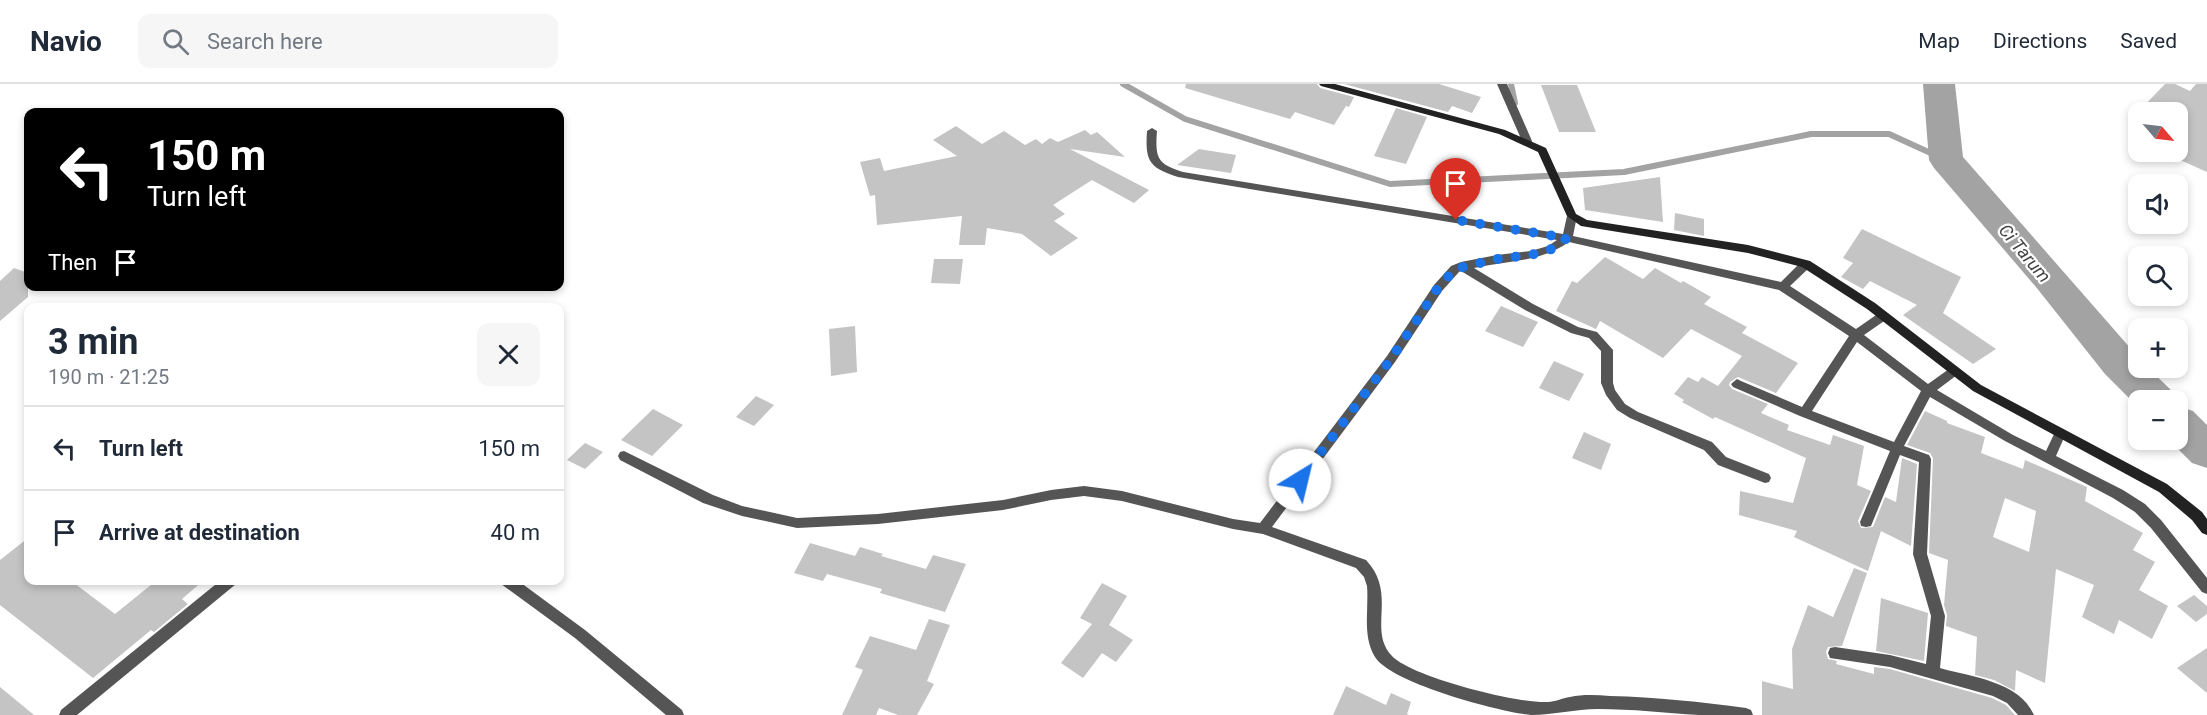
<!DOCTYPE html>
<meta charset="utf-8">
<style>
:root{--surface:#fff;--page:#f6f6f7;--text:#1f2937;--muted:#747a83;--line:#e0e1e3}
body{margin:0;font-family:Roboto,sans-serif;background:var(--page);color:var(--text);height:100vh;display:flex;flex-direction:column;font-size:22px;white-space:nowrap}
*{box-sizing:border-box;margin:0}
p{font-size:20px;color:var(--muted)}
.icon{flex:none;width:33px;height:33px;fill:none;stroke:currentColor;stroke-width:2;stroke-linecap:round;stroke-linejoin:round}
.map{position:relative;flex:1;overflow:hidden}
.panel{position:absolute;left:24px;top:219px;width:540px;height:282px;display:flex;flex-direction:column;background:var(--surface);border-radius:12px;box-shadow:0 3px 9px #0003}
.panel>*{flex:none}
.banner{position:absolute;left:24px;top:24px;width:540px;height:183px;border-radius:12px;box-shadow:0 3px 9px #0003;background:#000;color:#fff;overflow:hidden}
.needle{width:39px;rotate:118deg}
.tools{position:absolute;left:2128px;top:18px;display:grid;gap:12px}
.tools a{display:grid;place-items:center;width:60px;height:60px;border-radius:12px;background:var(--surface);box-shadow:0 3px 9px #0003;font-size:30px}
.pin{position:absolute;display:grid;place-items:center;width:51px;height:51px;color:#fff;margin:-62px -26px;border-radius:50% 50% 50% 0;rotate:-45deg;box-shadow:0 0 6px #0007}
.pin .icon{rotate:45deg}
.me{position:absolute;width:66px;margin:-33px;rotate:36deg;stroke-linejoin:round;filter:drop-shadow(0 0 4px #0008)}
.turn{display:flex;align-items:center;gap:21px;height:126px;padding:0 24px;font-size:27px}
.turn .icon{width:78px;height:78px;stroke-width:2.5}
.turn b{display:block;font-size:42px;line-height:51px}
.then{display:flex;align-items:center;height:57px;padding:0 24px;background:#0003;gap:12px;font-size:22px}
.round{display:grid;place-items:center;flex:none;width:63px;height:63px;border-radius:12px;background:var(--page)}
.headline{display:flex;align-items:center;justify-content:space-between;height:102px;padding:0 24px}
h1{font-size:36px;font-weight:700;line-height:45px}
ul{padding:0;list-style:none}
li{display:flex;align-items:center;gap:18px;height:84px;padding:0 24px;border-top:2px solid var(--line)}
li div{flex:1}
li b{display:block;font-size:22px}
li em{font-style:normal}
header{display:flex;align-items:center;gap:36px;box-sizing:border-box;height:84px;padding:0 30px;background:var(--surface);border-bottom:2px solid var(--line)}
header strong{font-size:28px}
nav{display:flex;gap:33px;margin-inline-start:auto;font-size:21px}
.search{width:420px;height:54px;background:var(--page);display:flex;align-items:center;gap:15px;box-sizing:border-box;padding:0 21px;border-radius:12px;color:var(--muted);font-size:22px}
.map>svg:first-child{display:block}
.lines{fill:none;stroke-linecap:round;stroke-linejoin:round}
.stream{stroke:#a3a3a3;stroke-width:6}
.river{fill:#a3a3a3;fill-rule:evenodd}
.building{fill:#c4c4c4;fill-rule:evenodd}
.minor{fill:#555;fill-rule:evenodd}
.secondary{fill:#222;fill-rule:evenodd}
.route{stroke:#1a73e8;stroke-width:10;stroke-dasharray:0 18}
.labels{text-anchor:middle;dominant-baseline:central;stroke-width:4.5;stroke-linejoin:round;paint-order:stroke}
.water-label{font-size:18px;font-style:italic;fill:#444;stroke:#fff}
</style>
<header>
<strong>Navio</strong>
<div class="search"><svg class="icon" aria-label="search" viewBox="0 0 24 24"><circle cx="10" cy="10" r="6"/><path d="M15 15l6 6"/></svg>Search here</div>
<nav><a>Map</a><a>Directions</a><a>Saved</a></nav>
</header>
<div class="map">
<svg width="2207" height="631" viewBox="0 0 2207 631">
<rect width="100%" height="100%" fill="#fff"/>
<g class="lines">
<!-- stream -->
<g class="stream">
<polyline points="1123,0 1185,35 1390,100 1624,88 1811,50 1889,50 1946,76"/>
<polyline points="1511,0 1515,19"/>
</g>
<!-- river -->
<g class="river">
<polygon points="1923,0 1955,0 1963,73 2139,274 2139,284 2148,284 2170,305 2176,316 2139,316 2139,324 2105,290 2036,203 1934,84 1929,76"/>
<polygon points="2178,322 2193,327 2207,341 2207,384 2192,379 2169,356 2178,356"/>
</g>
</g>
<!-- building -->
<g class="building">
<polygon points="1186,0 1317,0 1320,4 1354,13 1349,23 1346,22 1334,41 1295,28 1290,35 1185,4"/>
<polygon points="1344,0 1439,0 1481,13 1472,29 1452,22 1448,28"/>
<polygon points="2165,0 2175,0 2190,7 2196,0 2207,0 2207,88 2178,75 2178,28 2138,28"/>
<polygon points="1541,1 1577,1 1596,48 1559,48"/>
<polygon points="1396,24 1427,33 1406,80 1374,72"/>
<polygon points="956,42 982,60 1004,47 1025,61 1036,55 1042,60 1050,54 1058,58 1085,46 1091,51 1097,48 1125,73 1070,65 1149,106 1134,119 1092,96 1053,121 1065,130 1054,137 1078,154 1051,172 1022,150 987,144 985,161 959,161 962,132 877,141 875,111 870,112 860,78 880,74 884,87 957,72 933,56"/>
<polygon points="1199,65 1236,71 1231,89 1177,81"/>
<polygon points="1660,93 1663,138 1585,126 1583,104"/>
<polygon points="1675,129 1704,135 1704,152 1674,146"/>
<polygon points="1862,145 1961,193 1943,229 1996,265 1973,280 1903,231 1917,221 1870,197 1863,205 1841,193 1853,179 1843,174"/>
<polygon points="1605,173 1643,195 1655,184 1681,199 1683,197 1711,213 1704,220 1747,243 1742,249 1798,279 1776,309 1738,293 1730,298 1729,301 1732,305 1768,320 1761,329 1789,341 1787,346 1830,361 1833,351 1864,362 1857,401 1871,407 1858,437 1861,444 1873,443 1885,413 1896,418 1902,374 1917,380 1911,462 1881,447 1868,487 1794,453 1797,447 1739,431 1740,407 1793,419 1806,374 1715,333 1713,335 1682,318 1684,316 1674,310 1688,293 1698,298 1702,293 1718,302 1742,272 1691,245 1663,274 1600,237 1596,245 1556,227 1572,197 1577,199"/>
<polygon points="934,175 963,175 960,200 931,199"/>
<polygon points="14,184 28,189 28,213 0,237 0,197"/>
<polygon points="1501,222 1538,238 1523,263 1485,247"/>
<polygon points="855,242 857,288 831,292 829,245"/>
<polygon points="1554,277 1584,290 1569,317 1539,304"/>
<polygon points="756,312 774,321 754,342 736,333"/>
<polygon points="653,325 683,341 652,372 621,356"/>
<path d="M 1925,327 L 1947,337 L 1947,339 L 1985,353 L 1981,369 L 2023,385 L 2025,376 L 2087,403 L 2085,417 L 2143,449 L 2133,466 L 2155,478 L 2139,506 L 2168,522 L 2152,555 L 2119,536 L 2114,550 L 2082,533 L 2094,501 L 2056,485 L 2045,599 L 2016,586 L 2015,607 L 1994,596 L 1975,591 L 1977,553 L 1946,542 L 1947,531 L 1944,521 L 1948,476 L 1929,469 L 1933,374 L 1930,369 L 1907,361 ZM 2005,414 L 2036,427 L 2029,468 L 1993,453 Z"/>
<polygon points="1584,348 1611,360 1601,386 1572,374"/>
<polygon points="585,359 603,368 585,385 567,376"/>
<polygon points="28,454 28,496 70,496 115,530 157,496 204,496 182,515 188,520 154,548 151,546 93,594 0,521 0,476"/>
<polygon points="810,459 855,472 860,463 883,470 881,472 926,485 933,471 966,480 945,528 880,509 882,505 827,490 823,497 794,489"/>
<polygon points="1854,484 1867,489 1842,562 1828,563 1826,568 1828,575 1837,577 1836,580 1874,590 1874,583 1890,585 1992,614 2006,621 2015,631 1762,631 1762,597 1793,605 1792,565 1808,521 1833,533"/>
<polygon points="1102,499 1127,512 1109,541 1133,556 1116,578 1102,569 1083,594 1061,579 1092,540 1080,534"/>
<polygon points="2194,511 2207,522 2207,530 2196,538 2177,522"/>
<polygon points="1881,514 1928,529 1924,577 1876,567"/>
<polygon points="929,535 950,541 927,597 934,600 917,631 898,631 879,624 876,631 842,631 863,586 855,583 870,552 916,566"/>
<polygon points="2207,564 2207,609 2177,584"/>
<polygon points="1346,602 1386,621 1391,609 1411,618 1407,630 1409,631 1333,631"/>
<polygon points="0,603 34,631 0,631"/>
</g>
<g class="lines">
<!-- minor -->
<g class="minor">
<polygon points="1497,0 1507,0 1532,57 1531,59 1527,60 1522,57"/>
<path d="M 1152,44 L 1157,47 C 1155,74 1157,80 1183,88 L 1563,150 L 1567,132 L 1572,128 L 1577,132 L 1573,152 L 1781,198 L 1802,177 L 1810,177 L 1811,180 L 1810,183 L 1790,202 L 1856,245 L 1879,229 L 1887,229 L 1889,232 L 1887,235 L 1864,251 L 1928,300 L 1949,285 L 1957,285 L 1959,288 L 1957,291 L 1937,306 L 2013,351 L 2046,367 L 2056,346 L 2064,346 L 2066,349 L 2056,372 L 2123,406 L 2145,420 L 2161,436 L 2207,494 L 2207,510 L 2202,508 L 2151,444 L 2135,428 L 2113,414 L 2005,357 L 1930,313 L 1904,362 L 1929,371 L 1931,375 L 1927,470 L 1945,532 L 1940,584 C 1971,593 2019,597 2034,631 L 2018,631 L 2007,619 L 1993,612 L 1890,583 L 1830,574 L 1828,569 L 1830,564 L 1835,563 L 1890,571 L 1926,580 L 1931,532 L 1913,470 L 1919,378 L 1900,371 L 1871,442 L 1866,443 L 1861,442 L 1860,438 L 1890,367 L 1800,332 L 1733,303 L 1731,300 L 1737,295 L 1741,297 L 1802,323 L 1849,252 L 1779,206 L 1569,158 C 1541,178 1506,177 1474,184 L 1533,220 L 1578,243 L 1597,248 L 1613,266 L 1613,299 L 1615,306 L 1625,320 L 1638,328 L 1712,358 L 1726,373 L 1769,390 L 1771,394 L 1769,398 L 1765,399 L 1718,381 L 1704,366 L 1630,334 L 1617,326 L 1606,311 L 1601,299 L 1601,267 L 1589,254 L 1571,249 L 1525,226 L 1461,187 L 1459,188 L 1442,207 L 1395,278 L 1272,443 L 1366,476 C 1398,510 1367,546 1392,572 C 1412,593 1518,620 1548,618 C 1555,618 1562,614 1570,613 C 1583,610 1597,611 1610,612 C 1656,613 1701,618 1746,624 L 1751,626 L 1753,631 C 1735,631 1717,631 1699,631 C 1665,629 1632,625 1598,625 C 1575,625 1554,631 1531,631 C 1499,628 1391,599 1375,573 C 1362,552 1369,525 1367,502 L 1364,493 L 1356,484 L 1263,450 L 1233,445 L 1122,417 L 1084,412 L 1051,416 L 1003,426 L 878,440 L 797,444 L 742,432 L 703,419 L 620,376 L 618,372 L 620,368 L 624,367 L 713,411 L 742,422 L 797,434 L 878,430 L 1003,416 L 1051,406 L 1084,402 L 1122,407 L 1233,435 L 1260,439 L 1387,272 L 1434,201 L 1451,182 L 1461,178 L 1497,171 L 1531,167 L 1548,162 L 1557,156 L 1178,93 C 1149,84 1145,77 1147,47 ZM 1857,258 L 1921,307 L 1894,358 L 1812,327 Z"/>
<polygon points="221,496 237,496 236,500 77,631 59,631 61,626"/>
<polygon points="500,496 517,496 585,546 682,626 684,631 666,631 575,554 501,500"/>
</g>
<!-- secondary -->
<polygon class="secondary" points="1319,0 1335,0 1505,46 1546,64 1576,130 1587,136 1748,161 1810,177 1875,219 1981,301 2167,400 2202,428 2207,435 2207,451 2202,449 2192,436 2159,408 1973,307 1867,225 1802,183 1748,169 1581,142 1567,132 1538,68 1499,50 1321,2"/>
</g>
<g class="lines">
<!-- route -->
<polyline class="route" points="1300,396 1391,275 1438,204 1455,185 1497,175 1531,171 1552,165 1567,154 1456,136"/>
</g>
<g class="labels">
<!-- water labels -->
<g class="water-label">
<text transform="translate(2025 169) rotate(50)">Ci Tarum</text>
</g>
</g>
</svg>
<div class="tools">
<a><svg class="needle" viewBox="-14 -14 28 28"><path d="M0-13l5 13h-10z" fill="#e53935"/><path d="M0 13l5-13h-10z" fill="#747a83"/></svg></a>
<a><svg class="icon" aria-label="sound" viewBox="0 0 24 24"><path d="M4 9h4l5-4v14l-5-4H4zM17 9q2 3 0 6"/></svg></a>
<a><svg class="icon" aria-label="search" viewBox="0 0 24 24"><circle cx="10" cy="10" r="6"/><path d="M15 15l6 6"/></svg></a>
<a>+</a>
<a>−</a>
</div>
<div class="pin" style="left:1456px;top:136px;background:#d93025"><svg class="icon" aria-label="arrive" viewBox="0 0 24 24"><path d="M6 21V4h12l-3 4 3 4H6"/></svg></div>
<svg class="me" style="left:1300px;top:396px" viewBox="-20 -20 40 40"><circle r="19" fill="#fff"/><path d="M0-13L10 11 0 6-10 11z" fill="#1a73e8"/></svg>
<div class="banner">
<div class="turn"><svg class="icon" aria-label="left" viewBox="0 0 24 24"><path d="M17 20v-9H6M10 6l-5 5 5 5"/></svg><div><b>150 m</b>Turn left</div></div>
<div class="then">Then<svg class="icon" aria-label="arrive" viewBox="0 0 24 24"><path d="M6 21V4h12l-3 4 3 4H6"/></svg></div>
</div>
<section class="panel">
<div class="headline"><div><h1>3 min</h1><p>190 m · 21:25</p></div><a class="round"><svg class="icon" aria-label="close" viewBox="0 0 24 24"><path d="M6 6l12 12M18 6L6 18"/></svg></a></div>
<ul>
<li><svg class="icon" aria-label="left" viewBox="0 0 24 24"><path d="M17 20v-9H6M10 6l-5 5 5 5"/></svg><div><b>Turn left</b></div><em>150 m</em></li>
<li><svg class="icon" aria-label="arrive" viewBox="0 0 24 24"><path d="M6 21V4h12l-3 4 3 4H6"/></svg><div><b>Arrive at destination</b></div><em>40 m</em></li>
</ul>
</section>
</div>
